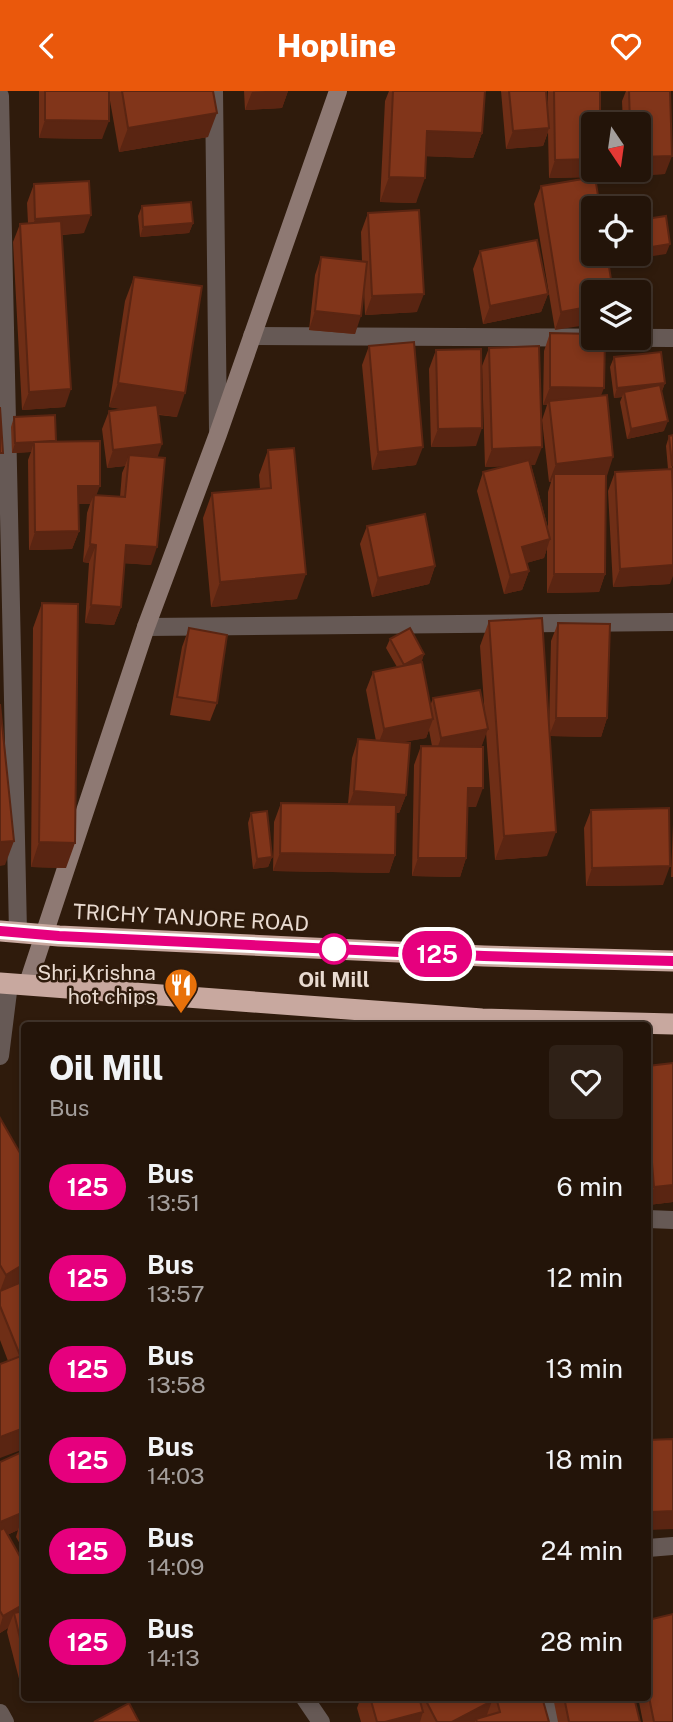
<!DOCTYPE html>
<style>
:root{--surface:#231409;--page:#2f2117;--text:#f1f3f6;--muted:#a39e9c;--line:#40332a;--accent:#ea580c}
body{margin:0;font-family:"Public Sans",sans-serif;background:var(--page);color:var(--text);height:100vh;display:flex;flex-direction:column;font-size:26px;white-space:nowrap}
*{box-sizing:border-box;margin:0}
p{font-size:23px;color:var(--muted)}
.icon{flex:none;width:38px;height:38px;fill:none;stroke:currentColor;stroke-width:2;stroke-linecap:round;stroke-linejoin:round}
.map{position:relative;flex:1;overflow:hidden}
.sheet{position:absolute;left:21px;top:931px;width:630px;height:679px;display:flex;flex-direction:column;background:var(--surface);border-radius:7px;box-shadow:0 4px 10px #0003,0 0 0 2px var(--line)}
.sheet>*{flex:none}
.badge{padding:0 14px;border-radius:23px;font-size:24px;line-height:46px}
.needle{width:46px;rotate:167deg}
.fabs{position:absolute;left:581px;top:21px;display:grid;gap:14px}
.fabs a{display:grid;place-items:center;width:70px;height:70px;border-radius:7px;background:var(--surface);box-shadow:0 4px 10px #0003,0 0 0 2px var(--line);font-size:35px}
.map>.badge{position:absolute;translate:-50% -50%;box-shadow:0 0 0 4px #fff}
.round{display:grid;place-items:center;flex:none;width:74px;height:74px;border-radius:7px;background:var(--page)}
.headline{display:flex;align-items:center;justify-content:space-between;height:119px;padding:0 28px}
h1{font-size:33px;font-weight:800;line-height:52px}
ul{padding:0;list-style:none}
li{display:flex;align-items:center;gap:21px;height:91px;padding:0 28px}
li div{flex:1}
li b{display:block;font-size:26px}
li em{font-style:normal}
li .badge{min-width:77px;font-weight:700;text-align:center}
header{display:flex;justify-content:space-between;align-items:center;height:91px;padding:0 28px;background:var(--accent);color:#fff;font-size:32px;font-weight:800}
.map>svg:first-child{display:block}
</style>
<header><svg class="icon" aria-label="back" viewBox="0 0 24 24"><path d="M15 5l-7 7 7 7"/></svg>Hopline<svg class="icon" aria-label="heart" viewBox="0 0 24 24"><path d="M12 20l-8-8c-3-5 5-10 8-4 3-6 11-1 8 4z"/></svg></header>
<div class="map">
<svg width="673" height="1631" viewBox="0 0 673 1631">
<rect width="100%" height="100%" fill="#2f1b0c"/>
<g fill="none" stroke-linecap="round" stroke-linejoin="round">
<path stroke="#665955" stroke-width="18" d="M214 0 218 339
M0 5 18 841
M252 245 673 247
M146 536 673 531
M0 965 9 893
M648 1128 673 1129
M648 1457 673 1455
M304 1606 321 1631
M546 1606 551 1631
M0 1622 5 1631"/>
<path stroke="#8e7973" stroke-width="18" d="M27 895 146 536 218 343 338 0"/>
<path stroke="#c8a89f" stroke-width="21" d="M0 840 59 845 484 865 673 870
M0 892 482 928 673 933"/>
</g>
<path fill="#6f2e16" d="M39 0H213L208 46 119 61 109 4 102 48 39 47Z
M244 0H288L282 17 245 19Z
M389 0H485L482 42 473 67 426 65 416 112 380 111 385 10Z
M501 0H546L548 17V0H600L593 79H596L594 86 593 163 555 239 534 113 541 95 591 86 549 87 548 41 543 55 506 58Z
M626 0H670L665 83 624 85V79H639V33H623L622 10Z
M34 93 84 142 62 144 65 316 22 319 13 151 20 133 28 132 27 112Z
M142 115 193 132 189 142 140 146 138 125Z
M368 122 417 221 365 224 364 200 355 243 309 239 315 184 321 166 362 170 361 141Z
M480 160 548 203 541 221 483 233 473 178Z
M134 186 177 326 159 324 157 366 151 474 124 472 121 516 114 534 85 532 89 472 83 471 87 422 90 413H78L79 440 72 458 29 459 28 369 31 361 12 362 11 336 14 326 56 350 96 404 120 406 122 382 125 375 107 377 102 338 109 320 121 318 109 316 125 210Z
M550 242 601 304 606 385 605 483 599 501 547 502V457L544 467 526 472 529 480 522 499 504 503 477 400 483 381 506 375 485 376 482 275 489 257 535 374H531L548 437V401L551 391H549L542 329 547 314H543L544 260Z
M369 255 416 374 372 379 362 274Z
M436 259 476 355 431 356 429 278Z
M614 266 665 292 662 300 664 340 627 348 620 311 622 306 614 307 610 276Z
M673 344 670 493 613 496 608 400 615 381 668 378 666 355 669 345Z
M268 359 297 508 211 516 203 427 212 402 260 398 259 384Z
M367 435 435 475 429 493 372 506 360 453Z
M42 512 66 777 31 776 33 537Z
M489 530 549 636 551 550 558 532 607 627 601 646 550 645 547 765 495 769 486 641 481 656 476 716H467L466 767 460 786 412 785 414 674 421 655H432L429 639 426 647 401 651 406 704 399 722H396L395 764 389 782 273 780 274 731 281 712 348 713 352 667 358 648 376 650 366 599 373 581 397 576 386 557 390 548 424 563 421 571 430 615 433 607 485 627 480 555Z
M189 537 217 612 210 630 170 624 182 556Z
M591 719 663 794 586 795 584 737Z
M251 722 272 766 268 776 253 778 248 732Z
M673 733V786H671Z
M673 972V1111L648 1114V975Z
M0 1027 24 1069V1358L8 1270 0 1249Z
M673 1348 648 1439V1349Z
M24 1360V1460L16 1446 18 1439 7 1444 22 1469 24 1467V1606H42L25 1611 7 1541 8 1537 0 1542V1371Z
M648 1529 673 1631H643L638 1606H648Z
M361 1606H419L420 1610 422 1606H542L549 1631H361L357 1617Z
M553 1606H634L640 1631H558Z"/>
<path fill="#5a2512" d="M267 0H288L282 17 245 19 252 1Z
M217 22 208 46 119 61 128 37Z
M45 29 109 30 102 48 39 47Z
M549 37 543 55 506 58 513 40Z
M427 40 482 42 473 67 418 65Z
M672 65 665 83 624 85 627 79H639V66Z
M593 68V79H596L593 86 549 87 555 69Z
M389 86 425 87 416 112 380 111Z
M91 124 84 142 29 146 35 128Z
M193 132 189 142 140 146 143 136Z
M670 153 666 163 621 170 624 163H639V158Z
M424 203 417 221 365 224 372 205Z
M548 203 541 221 483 233 490 215Z
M593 215V233L555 239 561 221Z
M315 220 361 225 355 243 309 239Z
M118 292 185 302 177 326 109 316Z
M665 292 661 302 624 301 622 306 614 307 617 297Z
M550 296 604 297 597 315 549 310 547 314H543Z
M71 298 65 316 22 319 29 301Z
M668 330 664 340 627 348 631 338Z
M482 337 476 355 431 356 438 338Z
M34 351 31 361 12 362 15 352Z
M162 353 156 371 129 364 125 375 107 377 113 359Z
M423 356 416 374 372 379 378 361Z
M542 356 535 374 485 376 492 358Z
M613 366 607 385 554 383 551 391H549L556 373Z
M78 395H100L93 413 94 404 90 413H71Z
M79 440 72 458 29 459 35 441Z
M550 448 544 467 516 475 522 456Z
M90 453 96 454 89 472 83 471Z
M126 454 157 456 151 474 119 472Z
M673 474V485L670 493 613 496 620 478Z
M435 475 429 493 372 506 378 487Z
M529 480 522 499 504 503 510 484Z
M306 483 297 508 211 516 220 491Z
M554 483H605L599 501 547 502Z
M91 514 121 516 114 534 85 532Z
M424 563 421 573 401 584 404 574Z
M556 627H607L601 646 549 645Z
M433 628 426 647 377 656 384 638Z
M488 638 481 657 434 666 441 647Z
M468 697H483L476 716H461Z
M354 700 406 704 399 722 347 719Z
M556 741 547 765 495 769 504 745Z
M14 750 5 774 0 775V751Z
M39 751 75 752 66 777 31 776Z
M280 762 395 764 389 782 273 780Z
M272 766 268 776 253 778 257 768Z
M418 767H466L460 786 412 785Z
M670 775 663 794 586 795 592 777Z
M673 1094V1111L648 1114 654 1096Z
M24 1173V1193L0 1200 6 1184Z
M24 1337V1358L0 1367V1346Z
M673 1420V1438L648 1439V1432L651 1421Z
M24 1421V1431L22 1427 18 1439 0 1447V1431Z
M24 1513V1527L14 1522 8 1537 0 1542V1535L3 1525Z
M27 1606H42L25 1611Z
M492 1610 485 1629 476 1628 475 1631H452Z
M423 1621 420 1631H385Z"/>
<path fill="#81351a" stroke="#5a2512" stroke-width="2" d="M45 0H109V30L45 29Z
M122 0H213L217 22 128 37Z
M393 0H485L482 42 427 40 425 87 389 86Z
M509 0H546L549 37 513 40Z
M554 0H600V33H593V68L555 69Z
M629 0H670L672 65 639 66V33H630Z
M595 86 600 117H593V163H607L613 201H593V215L561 221 541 95Z
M89 90 91 124 35 128 34 93Z
M191 111 193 132 143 136 142 115Z
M419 119 424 203 372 205 368 122Z
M666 125 670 153 639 158V129Z
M61 130 71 298 29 301 20 133Z
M537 149 548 203 490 215 480 160Z
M321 166 367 171 361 225 315 220Z
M134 186 202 195 185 302 118 292Z
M550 242 593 243V247H605L604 297 550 296Z
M414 251 423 356 378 361 369 255Z
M539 255 542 356 492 358 489 257Z
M481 258 482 337 438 338 436 259Z
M661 261 665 292 617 297 614 266Z
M660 294 668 330 631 338 624 301Z
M607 304 613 366 556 373 549 310Z
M157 314 162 353 113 359 109 320Z
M0 316 3 362H0Z
M55 324 56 350 15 352 14 326Z
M673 344V374H672L669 345Z
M100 350V395H78L79 440 35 441 34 351Z
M294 357 306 483 220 491 212 402 271 397 268 359Z
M129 364 165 367 157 456 126 454 121 516 91 514 96 454 90 453 94 404 125 406Z
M529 369 550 448 522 456 529 480 510 484 483 381Z
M672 378 673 402V474L620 478 615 381Z
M554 383H606L605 483H554Z
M425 423 435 475 378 487 367 435Z
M42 512 78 513 75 752 39 751Z
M542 527 556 741 504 745 489 530Z
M558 532 610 533 607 627H556Z
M189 537 227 544 217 612 177 606Z
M410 537 424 563 404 574 390 548Z
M422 571 433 628 384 638 373 581Z
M480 599 488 638 441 647 433 607Z
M0 613 14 750 0 751Z
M358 648 410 652 406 704 354 700Z
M421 655 483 656V697H468L466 767H418Z
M281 712 396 714 395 764 280 762Z
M669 717 670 775 592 777 591 719Z
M267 720 272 766 257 768 251 722Z
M673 972V1094L654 1096 648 1023V975Z
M0 1027 24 1069V1173L6 1184 0 1174Z
M24 1190V1274L0 1215V1200Z
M21 1265 24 1274V1337L0 1346V1273Z
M673 1348V1420L651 1421 648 1349Z
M24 1360V1421L0 1431V1371Z
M4 1437 22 1469 24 1467V1513L3 1525 0 1520V1439Z
M24 1520V1564L14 1522Z
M673 1523V1631H654L648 1601V1529Z
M370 1606H419L423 1621 385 1631H377Z
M424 1606H490L492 1610 452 1631H437Z
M496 1606H542L549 1631H477L476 1628 500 1621Z
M564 1606H634L640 1631H569Z
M129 1612 139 1631H94Z"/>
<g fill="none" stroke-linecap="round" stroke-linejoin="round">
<g stroke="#fff" stroke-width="16">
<path id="line" d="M0 840 59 845 484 865 673 870"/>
</g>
<use href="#line" stroke="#e6007e" stroke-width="10"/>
</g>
<defs>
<g id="restaurant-pin" transform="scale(1.75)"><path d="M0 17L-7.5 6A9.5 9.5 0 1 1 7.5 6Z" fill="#e8710a" stroke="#2f1b0c"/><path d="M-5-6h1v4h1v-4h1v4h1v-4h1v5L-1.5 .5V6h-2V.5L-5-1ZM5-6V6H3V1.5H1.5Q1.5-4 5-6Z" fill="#fff"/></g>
</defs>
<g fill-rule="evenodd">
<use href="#restaurant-pin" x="181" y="894"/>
</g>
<circle fill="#fff" stroke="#e6007e" stroke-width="3.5" cx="334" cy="858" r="14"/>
<g text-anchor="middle" stroke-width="5" stroke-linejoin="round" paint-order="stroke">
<g font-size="21" fill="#e9dbd1" stroke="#2f1b0c">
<text transform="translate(191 827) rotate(3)" y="7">TRICHY TANJORE ROAD</text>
</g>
<g font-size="21" fill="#e9dbd1" stroke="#2f1b0c" text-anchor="end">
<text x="156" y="889">Shri Krishna<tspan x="156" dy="24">hot chips</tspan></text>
</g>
<g font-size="21" font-weight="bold" fill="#e9dbd1" stroke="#2f1b0c">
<text x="334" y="896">Oil Mill</text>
</g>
</g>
</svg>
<div class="fabs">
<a><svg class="needle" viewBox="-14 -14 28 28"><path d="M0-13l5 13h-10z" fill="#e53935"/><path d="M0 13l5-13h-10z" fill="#a39e9c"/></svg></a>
<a><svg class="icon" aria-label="locate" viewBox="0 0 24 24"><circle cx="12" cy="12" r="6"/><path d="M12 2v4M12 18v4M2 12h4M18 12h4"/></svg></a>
<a><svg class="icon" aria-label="layers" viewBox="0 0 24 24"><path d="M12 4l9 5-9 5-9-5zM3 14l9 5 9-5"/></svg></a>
</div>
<b class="badge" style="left:437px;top:863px;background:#e6007e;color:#fff">125</b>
<section class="sheet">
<div class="headline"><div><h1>Oil Mill</h1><p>Bus</p></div><a class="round"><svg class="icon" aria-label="heart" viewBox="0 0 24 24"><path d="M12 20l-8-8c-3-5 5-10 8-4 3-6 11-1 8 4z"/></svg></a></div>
<ul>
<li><span class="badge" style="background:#e6007e;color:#fff">125</span><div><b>Bus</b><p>13:51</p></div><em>6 min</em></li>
<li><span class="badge" style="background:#e6007e;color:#fff">125</span><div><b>Bus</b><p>13:57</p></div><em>12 min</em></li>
<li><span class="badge" style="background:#e6007e;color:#fff">125</span><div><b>Bus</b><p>13:58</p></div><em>13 min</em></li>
<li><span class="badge" style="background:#e6007e;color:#fff">125</span><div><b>Bus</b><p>14:03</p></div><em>18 min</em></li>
<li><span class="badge" style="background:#e6007e;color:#fff">125</span><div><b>Bus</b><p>14:09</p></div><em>24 min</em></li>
<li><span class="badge" style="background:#e6007e;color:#fff">125</span><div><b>Bus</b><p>14:13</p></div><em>28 min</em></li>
</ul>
</section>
</div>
